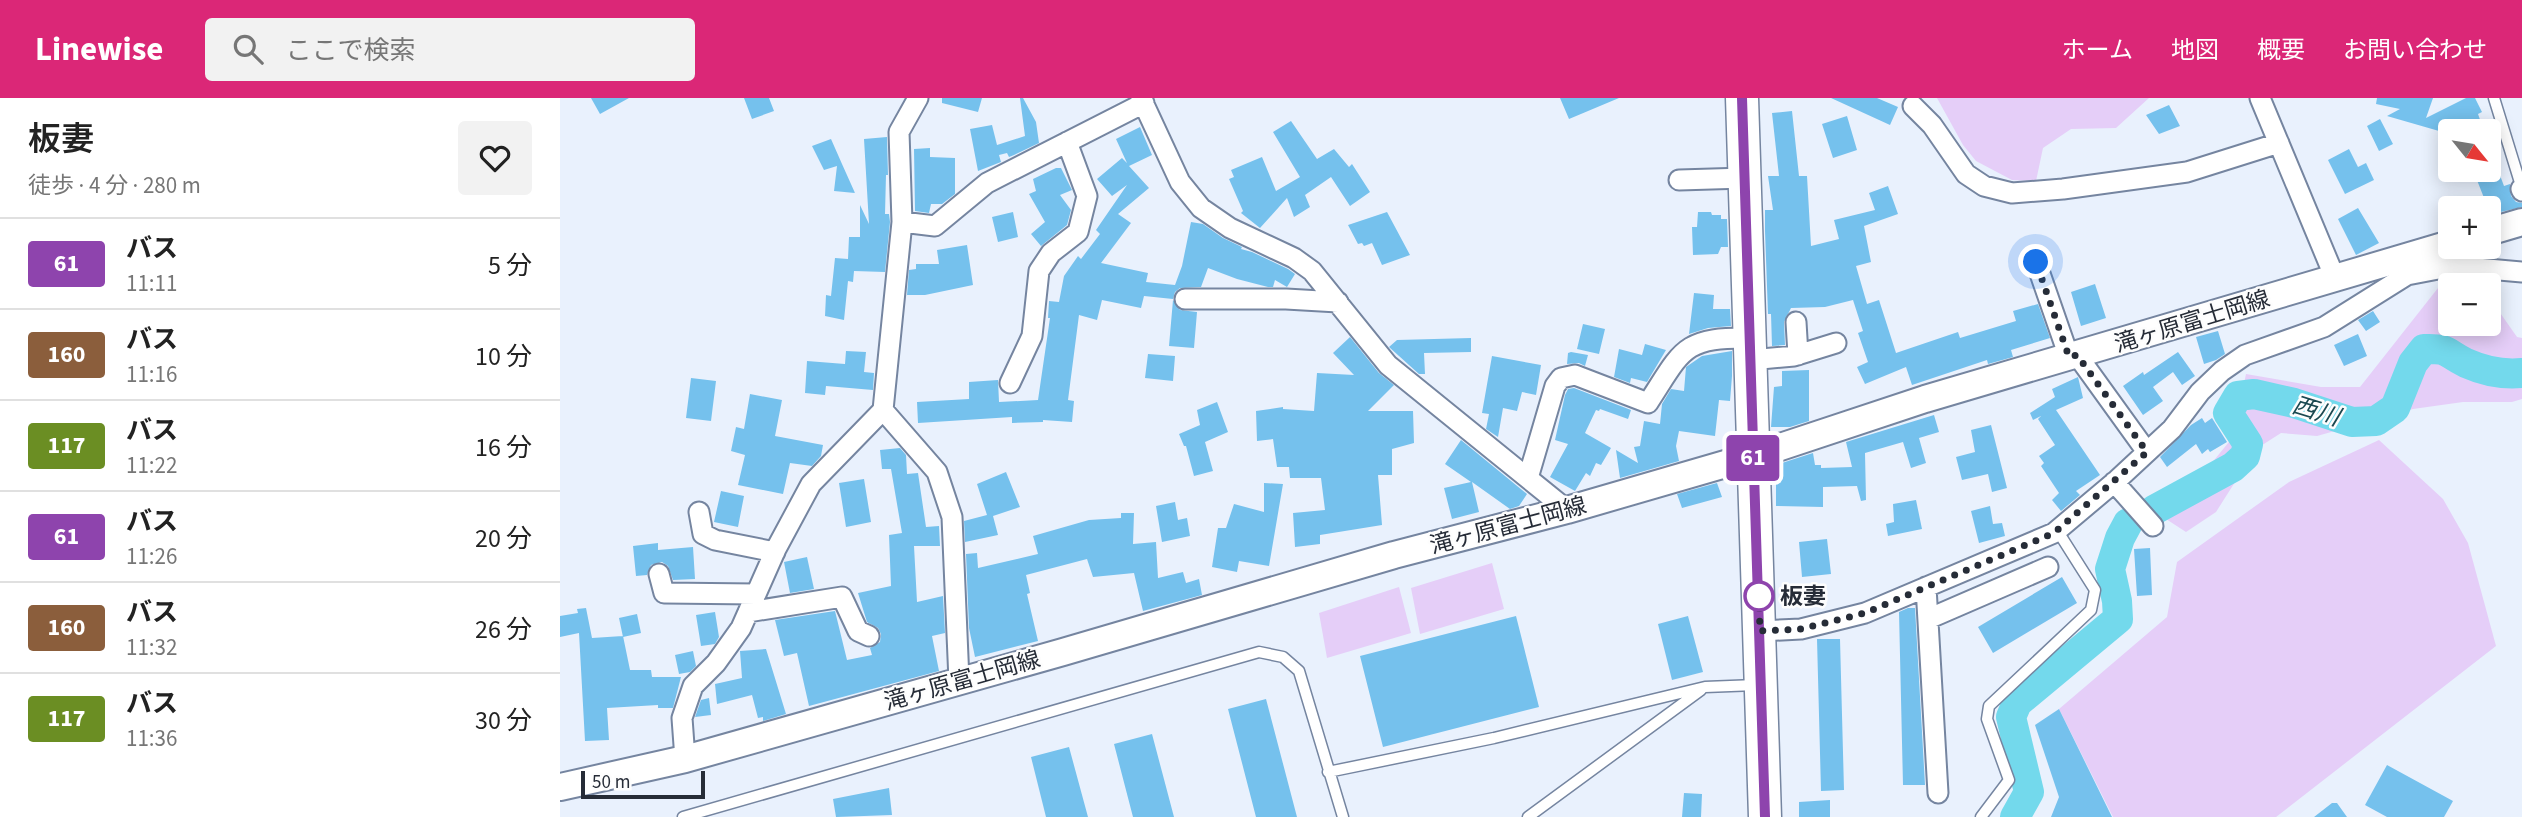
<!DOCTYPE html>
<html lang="ja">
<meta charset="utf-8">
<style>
:root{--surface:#fff;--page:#f2f2f2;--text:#222;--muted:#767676;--line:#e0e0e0;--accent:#db2777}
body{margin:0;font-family:"Source Sans 3","Noto Sans JP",sans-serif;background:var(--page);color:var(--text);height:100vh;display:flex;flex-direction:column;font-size:26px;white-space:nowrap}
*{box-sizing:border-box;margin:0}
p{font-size:23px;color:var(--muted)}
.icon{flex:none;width:38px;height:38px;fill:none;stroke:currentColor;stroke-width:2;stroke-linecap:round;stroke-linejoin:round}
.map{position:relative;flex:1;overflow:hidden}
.side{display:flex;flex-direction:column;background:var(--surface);width:560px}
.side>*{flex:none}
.badge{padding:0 14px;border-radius:5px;font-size:24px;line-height:46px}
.needle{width:46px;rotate:120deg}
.fabs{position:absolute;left:1878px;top:21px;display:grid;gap:14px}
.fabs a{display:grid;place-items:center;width:63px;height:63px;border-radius:7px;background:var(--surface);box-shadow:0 4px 18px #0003;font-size:35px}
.scale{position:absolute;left:21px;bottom:18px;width:124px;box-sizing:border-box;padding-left:7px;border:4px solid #262c37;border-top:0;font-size:19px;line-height:24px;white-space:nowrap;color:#262c37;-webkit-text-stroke:5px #fdfdfd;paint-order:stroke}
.you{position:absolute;width:35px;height:35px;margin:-18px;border:5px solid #fff;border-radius:50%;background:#1a73e8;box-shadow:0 0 0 10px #1a73e833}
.map>.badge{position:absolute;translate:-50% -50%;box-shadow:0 0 0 4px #fff}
.round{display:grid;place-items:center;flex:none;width:74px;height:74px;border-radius:7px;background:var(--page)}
.headline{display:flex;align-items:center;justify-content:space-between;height:119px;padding:0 28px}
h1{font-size:33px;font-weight:600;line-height:52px}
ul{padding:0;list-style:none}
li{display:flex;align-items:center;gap:21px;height:91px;padding:0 28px;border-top:2px solid var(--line)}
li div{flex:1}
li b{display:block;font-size:26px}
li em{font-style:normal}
li .badge{min-width:77px;font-weight:700;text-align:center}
header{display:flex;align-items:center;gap:42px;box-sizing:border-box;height:98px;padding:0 35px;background:var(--accent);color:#fff}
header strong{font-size:33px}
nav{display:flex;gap:38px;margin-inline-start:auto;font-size:24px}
.search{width:490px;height:63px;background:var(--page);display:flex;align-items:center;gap:18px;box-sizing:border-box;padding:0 24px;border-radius:7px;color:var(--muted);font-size:26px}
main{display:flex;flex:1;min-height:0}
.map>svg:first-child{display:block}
</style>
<header>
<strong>Linewise</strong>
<div class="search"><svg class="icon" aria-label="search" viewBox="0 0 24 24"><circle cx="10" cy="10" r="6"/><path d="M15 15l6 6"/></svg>ここで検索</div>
<nav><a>ホーム</a><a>地図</a><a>概要</a><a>お問い合わせ</a></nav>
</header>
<main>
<section class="side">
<div class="headline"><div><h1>板妻</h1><p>徒歩 · 4 分 · 280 m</p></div><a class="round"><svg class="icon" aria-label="heart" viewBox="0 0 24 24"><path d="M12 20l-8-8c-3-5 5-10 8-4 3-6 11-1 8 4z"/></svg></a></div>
<ul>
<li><span class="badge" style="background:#8e44ad;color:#fff">61</span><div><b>バス</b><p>11:11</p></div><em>5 分</em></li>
<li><span class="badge" style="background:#8b5e3c;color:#fff">160</span><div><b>バス</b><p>11:16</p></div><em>10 分</em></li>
<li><span class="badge" style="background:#6b8e23;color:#fff">117</span><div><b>バス</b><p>11:22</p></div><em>16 分</em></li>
<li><span class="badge" style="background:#8e44ad;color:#fff">61</span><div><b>バス</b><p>11:26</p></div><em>20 分</em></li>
<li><span class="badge" style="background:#8b5e3c;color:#fff">160</span><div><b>バス</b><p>11:32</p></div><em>26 分</em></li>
<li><span class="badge" style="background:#6b8e23;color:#fff">117</span><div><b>バス</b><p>11:36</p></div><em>30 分</em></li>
</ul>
</section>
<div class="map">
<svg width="1962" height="719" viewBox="0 0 1962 719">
<rect width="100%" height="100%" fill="#e9f1fd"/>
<path fill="#e5cef8" d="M1377 0H1589L1556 30 1511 31 1483 50 1476 83 1452 82 1416 63 1403 47Z
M1878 190 1890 192V226H1928L1929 199 1957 239 1962 240V301L1952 304H1903L1853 311 1757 338 1721 335 1696 351 1656 414 1626 434 1606 421 1673 339 1686 276 1761 289H1800Z
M1819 342 1883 401 1908 445 1936 548 1716 719H1553L1499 611 1607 519 1617 464 1729 384Z
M932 465 944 511 860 536 851 490Z
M839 489 851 535 767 560 759 515Z"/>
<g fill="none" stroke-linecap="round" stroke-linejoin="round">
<path stroke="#73d9ec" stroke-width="30" d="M1594 412 1673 369 1685 358 1688 346 1668 315 1678 298 1694 296 1734 305 1792 324 1816 323 1835 310 1853 265 1864 251C1890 250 1885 255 1906 265 1924 273 1942 277 1962 275
M1455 719 1469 694 1451 619 1457 605 1558 521 1557 503 1550 471 1560 440 1568 425"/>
</g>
<path fill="#75c1ed" d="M31 0H69L40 16Z
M184 0H209L214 13 192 21Z
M382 0H422L418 14 382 5Z
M460 0H463L476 24 479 45 454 57 449 59 447 55 439 57 441 64 418 73 410 31 432 27 437 47 465 38Z
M1000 0H1059L1009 21Z
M1271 0H1317L1338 9 1330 27Z
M1817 0H1873L1866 20 1906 0H1915L1922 14 1918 16 1924 33H1879L1827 18 1840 11 1816 6Z
M1609 7 1620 28 1599 36 1586 17Z
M1232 13 1239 78H1247L1251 148 1279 141 1274 122 1315 112 1309 95 1328 88 1338 116 1304 128 1311 164 1296 168 1307 206 1319 202 1336 255 1398 234 1400 240 1456 223 1453 213 1478 206 1490 240 1451 252 1453 259 1428 266 1427 262 1352 287 1346 269 1305 286 1297 269 1308 264 1298 235 1303 233 1293 202 1265 209 1231 210 1224 224 1225 247 1212 248 1211 216H1208L1205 133V112H1213L1208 78H1219L1212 15Z
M1287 18 1297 52 1273 60 1262 26Z
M1820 21 1833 46 1819 53 1807 28Z
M731 23 757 61 774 51 789 69 792 66 810 94 790 108 771 79 745 97 750 109 734 119 727 100 700 130 681 115 683 113 669 81 674 79 671 72 702 59 716 93 740 79 713 34Z
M580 29 592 57 569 68 589 90 558 116 571 125 541 165 588 175 586 184 615 187 622 168 631 124 643 126 663 140 682 149 681 151 692 154 728 171 735 176 727 189 715 182 713 189H708L677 181 648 170 641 189 620 190 615 194 613 201 584 198 581 210 542 202 537 222 519 217 508 302 514 303 512 324 483 322V324L452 325V319L358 325 357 304 409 301V284L438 282 439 304 478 302 490 220H488L489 203 499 204 504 178 518 158 521 161 540 136 536 132 567 87 552 98 537 81 562 60 567 65 556 41Z
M327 39 328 77H326L325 116H329L330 124 325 174 294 173 293 184 288 183 284 222 265 218 266 197 271 198 275 160 288 161 289 139H300V107L309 126 304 41Z
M271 41 282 66 295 95 274 93 277 68 264 72 252 48Z
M370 50V59L395 60V96L382 106H371L369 115 355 113 354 51Z
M1789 51 1798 69 1806 65 1814 82 1785 96 1768 62Z
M496 70H501L512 92 500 97 511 112 507 127 481 148 471 136 485 124 469 96 476 93 473 81Z
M1913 72H1938L1944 88 1950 86 1951 98 1956 104 1962 105V109L1928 117V110Z
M1798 110 1819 145 1796 157 1778 121Z
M453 114 458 139 438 144 432 119Z
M827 114 850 157 822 167 812 145 804 148 802 145 798 146 788 127Z
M1138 114H1151L1152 117H1161V121H1167L1168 149H1161L1158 156 1133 157 1132 129H1137Z
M407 147 413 187 365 197H347L349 172 356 171V166H379L377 152Z
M1535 186 1546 220 1521 228 1511 194Z
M1134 195 1154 197 1153 211H1170L1171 228 1148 230 1129 236Z
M613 202 620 212 637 214 634 250 609 248Z
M1813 213 1820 224 1806 233 1798 222Z
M1023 226 1045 231 1039 256 1017 251Z
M1658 233 1665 256 1656 262 1644 266 1636 239Z
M1798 236 1807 258 1784 268 1774 247Z
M790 239 819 275 834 287 808 313H853L854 345 832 351V377H818L822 427 760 437V446L735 449 733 415 765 412 761 380H730L729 369H717L713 341 697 343 696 313 723 309V311L754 313 757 275 794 277 773 255Z
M911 240V254L864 255 865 276H859L829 249 837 242Z
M1085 246 1106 252 1087 284 1071 280 1070 285 1054 279 1059 251 1082 257Z
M286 253 306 254 304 274 314 275 313 292 266 288 265 297 245 295 247 263 285 266Z
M1172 253V278L1170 303 1159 302 1155 338 1119 333 1116 348 1119 363 1060 380 1056 352 1078 365 1074 349 1080 348 1084 323 1100 326 1102 306 1111 291 1124 293 1126 269 1142 258Z
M1011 254 1028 257 1025 268 1019 265 1007 266 1008 255Z
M1618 254 1635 278 1622 287 1613 274 1593 289 1603 303 1583 317 1563 288 1583 274 1584 277Z
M588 256 615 258 613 283 585 280Z
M932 258 981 267 976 297 962 294 957 313 943 310 938 339 926 331 929 316 922 315Z
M1249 272V323L1230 329H1211L1214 289 1222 288V273Z
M1518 279 1523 300 1496 312 1540 377 1516 393 1520 397 1501 413 1492 402 1499 395 1481 368 1484 365 1479 358 1495 347 1478 321 1481 318 1473 322 1470 315 1495 299 1492 291Z
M131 280 156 283 151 323 126 320Z
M1014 290 1071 312 1068 321 1040 311 1039 313 1036 312 1025 335 1051 350 1041 367 1036 365 1030 378 1026 375 1015 393 990 379 1008 346 995 342 1005 297 1008 291Z
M190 296 222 302 215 338 263 347 261 358 252 368 230 365 223 396 178 387 185 357 171 353 176 329 184 331Z
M657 304 668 334 645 344 653 373 634 378 626 348H624L619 336 640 327 637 312Z
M1374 317 1379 334 1359 340 1366 365 1351 370 1343 344 1305 355 1306 402 1301 403 1297 388 1263 389V409L1216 408V367L1253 355 1255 367H1261V370L1292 369 1286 344Z
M1642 320 1645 325 1652 320 1667 344 1650 354 1648 351 1642 356 1636 346 1607 369 1600 359 1631 327Z
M1431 327 1447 390 1432 394 1428 376 1402 382 1396 359 1415 354 1411 332Z
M901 342 967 396 959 408 950 411 912 384 919 414 892 421 884 390 911 384 885 366Z
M340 350 346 357 347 376 358 375 366 429 379 428 380 448H354L357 504 383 498 385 535 372 538 379 573 249 608 237 555 224 558 215 522 275 513 287 562 312 557 310 550 320 544 321 536 318 530 307 524 298 495 331 488 329 437 342 435 331 371H322L320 352Z
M446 374 460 409 433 418 438 437 405 444 404 423 427 417 417 386Z
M304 381 311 424 286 429 279 385Z
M704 385 723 386 709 468 679 463 677 474 652 469 658 430H666L674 406 704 414Z
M1157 385 1162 399 1122 410 1117 396Z
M161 393 184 398 178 429 154 424Z
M1356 402 1362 431 1328 438 1326 426 1334 424 1333 406Z
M615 404 618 422 627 420 630 438 602 444 596 408Z
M1430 408 1433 426 1442 425 1445 438 1419 445 1411 413Z
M561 415H574L573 446 596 444 598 480 623 474 626 485 639 481 642 497 583 513 574 475 533 479 527 461 466 477 470 495 467 496 478 543 415 559 409 530 406 456 417 455 418 470 478 456 473 438 529 422 561 420Z
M1267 441 1271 476 1242 479 1239 444Z
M98 445V452L133 449 135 481 113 482 108 468 102 464 91 467 87 477 76 478 73 448Z
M1590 450 1592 497 1577 498 1574 451Z
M247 459 254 491 230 495 224 464Z
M1502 479 1517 505 1433 555 1418 529Z
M26 510 32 540 63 538 70 572H91L92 579H121L113 610H98V607L47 610 49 642 25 643 19 535 0 539V518L18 515 17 511Z
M1348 510H1355L1365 687H1343L1339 514Z
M155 514 159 539 155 546 141 548 136 517Z
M77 516 81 535 63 539 59 520Z
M956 518 979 609 823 649 800 558Z
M1128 518 1143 574 1112 582 1098 526Z
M1257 541H1280L1284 692 1261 693Z
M206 551 226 616 203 623V619L198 620 192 597 157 606 155 586 182 580 180 553Z
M133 553 136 568 130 574 119 576 115 557Z
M149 600 151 617 135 619 141 602Z
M706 601 737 719H696L668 611Z
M1499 611 1552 719H1491L1499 699 1475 627Z
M592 636 614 719H573L554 646Z
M509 649 528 719H486L471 659Z
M1827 667 1893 703 1884 719H1827L1805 707Z
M329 690 332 717 276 719 273 701Z
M1124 695 1142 696 1141 719H1122Z
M1270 702V719H1239V704Z
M1772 705H1777L1787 719H1754Z"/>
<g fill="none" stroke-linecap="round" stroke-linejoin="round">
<g stroke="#7585a0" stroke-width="13">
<path id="service" d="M1934 0 1962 91
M768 674 934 640 1145 589 1196 587
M123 719 699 554 723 559 739 573 783 719
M968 719 1141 592
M1421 719 1449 682 1427 621 1429 608 1531 512 1535 492 1497 432"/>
</g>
<g stroke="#7585a0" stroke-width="23">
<path id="minor" d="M581 0 620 84 641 110 670 130 734 160 752 173 828 267 1007 412
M1700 0 1775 180
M1353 8 1372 27 1406 76 1424 88 1452 95 1503 91 1627 74 1719 45
M1119 82 1185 80
M1961 91 1962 93
M342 124 375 128 427 85 584 5
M1476 164 1509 259
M1847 177 1894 168 1962 174
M625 201H726L778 204
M1236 224 1238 257
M1517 257 1587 354
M1190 262 1234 258 1276 245
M450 285 472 238 479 173 491 155 518 134 527 98 507 44
M323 312 377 374 392 419 399 583
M968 380 995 288 1001 280 1015 277 1088 305C1122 253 1122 239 1189 240
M1554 384 1593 428
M139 414 143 436 155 442 215 454
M99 476 104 495 196 496
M1366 489 1378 695
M188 514 282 499 298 533 309 538
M1368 521 1488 469
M1200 533 1241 531 1305 515 1494 435 1557 382 1612 331 1640 294 1662 273 1685 257 1764 229 1847 177 1842 161
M125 661 122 620 133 588 156 565 181 530 216 451 251 386 323 312 342 124 339 34 358 0"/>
</g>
<g stroke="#7585a0" stroke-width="30">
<path id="secondary" d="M1928 134 1962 124
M0 689 125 661 503 554 834 457 1007 412 1193 358 1365 301 1890 146"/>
</g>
<g stroke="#7585a0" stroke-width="35">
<path id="trunk" d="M1182 0 1205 719"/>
</g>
<use href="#service" stroke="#fff" stroke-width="10"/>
<use href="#minor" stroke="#fff" stroke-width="19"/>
<use href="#secondary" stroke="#fff" stroke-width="26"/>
<use href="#trunk" stroke="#fff" stroke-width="32"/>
</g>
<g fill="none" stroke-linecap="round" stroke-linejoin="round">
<g stroke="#fff" stroke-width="16">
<path id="line" d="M1182 0 1205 719"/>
</g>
<use href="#line" stroke="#8e44ad" stroke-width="10"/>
<path stroke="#262c37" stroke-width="7" stroke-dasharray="0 12.6" d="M1199 498 1200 533 1241 531 1305 515 1494 435 1587 354 1517 257 1509 259 1476 164"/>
</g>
<circle fill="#fff" stroke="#8e44ad" stroke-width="3.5" cx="1199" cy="498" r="14"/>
<g text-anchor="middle" stroke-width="5" stroke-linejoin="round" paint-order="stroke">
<g font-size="23" fill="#262c37" stroke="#fdfdfd">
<text transform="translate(1632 223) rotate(-17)" y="8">滝ヶ原富士岡線</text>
<text transform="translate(948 427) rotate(-15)" y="8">滝ヶ原富士岡線</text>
<text transform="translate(402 582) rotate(-16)" y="8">滝ヶ原富士岡線</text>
</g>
<g font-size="23" font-weight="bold" fill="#262c37" stroke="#fdfdfd" text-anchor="start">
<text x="1220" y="506">板妻</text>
</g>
<g font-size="24" font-style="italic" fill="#1b4951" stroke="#fdfdfd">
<text transform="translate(1756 313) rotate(17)" y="8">西川</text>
</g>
</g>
</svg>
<div class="fabs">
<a><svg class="needle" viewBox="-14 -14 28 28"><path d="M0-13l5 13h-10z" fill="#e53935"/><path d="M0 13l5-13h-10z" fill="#767676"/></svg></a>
<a>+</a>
<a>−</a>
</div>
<div class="scale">50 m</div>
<div class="you" style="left:1476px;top:164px"></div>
<b class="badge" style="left:1193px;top:360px;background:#8e44ad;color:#fff">61</b>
</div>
</main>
